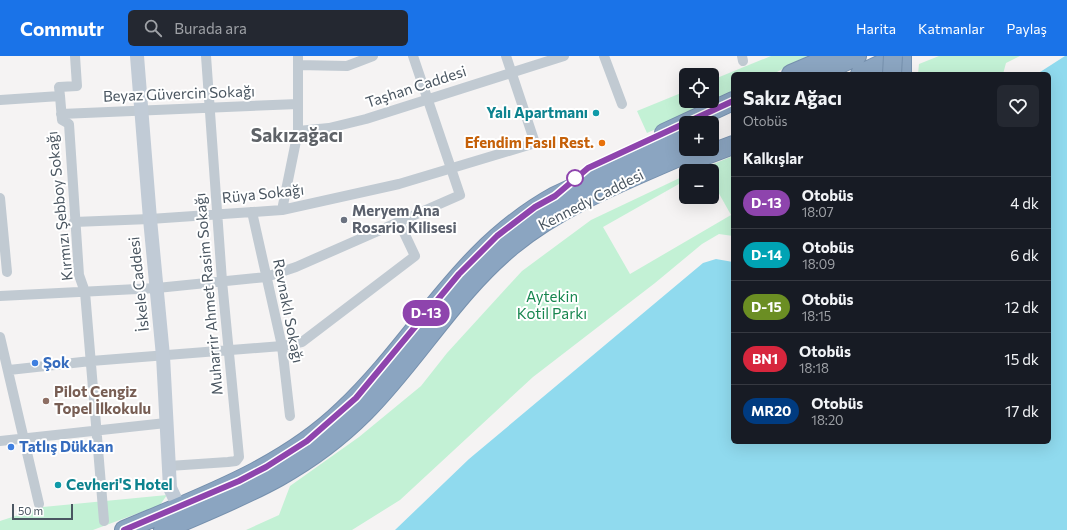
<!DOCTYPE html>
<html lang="tr">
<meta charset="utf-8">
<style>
:root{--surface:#171b24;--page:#242831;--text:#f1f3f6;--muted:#9ea1a6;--line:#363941;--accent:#1a73e8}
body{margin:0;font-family:Commissioner,sans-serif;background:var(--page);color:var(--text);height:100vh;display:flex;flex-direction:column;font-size:15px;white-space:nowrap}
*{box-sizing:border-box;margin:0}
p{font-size:13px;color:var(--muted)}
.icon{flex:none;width:22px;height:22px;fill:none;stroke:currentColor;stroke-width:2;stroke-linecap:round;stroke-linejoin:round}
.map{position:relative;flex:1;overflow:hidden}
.sheet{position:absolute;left:731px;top:16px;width:320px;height:372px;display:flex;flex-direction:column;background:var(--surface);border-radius:6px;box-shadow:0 4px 16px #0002}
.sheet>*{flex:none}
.badge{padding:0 8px;border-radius:13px;font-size:14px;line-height:26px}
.controls{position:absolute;left:679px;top:12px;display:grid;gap:8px}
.controls a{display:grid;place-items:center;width:40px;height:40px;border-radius:6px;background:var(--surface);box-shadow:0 4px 16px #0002;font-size:20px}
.scale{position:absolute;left:12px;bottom:10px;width:61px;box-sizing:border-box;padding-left:4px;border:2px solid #4a5661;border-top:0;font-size:11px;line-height:14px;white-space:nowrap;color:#4a5661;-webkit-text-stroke:3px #fff;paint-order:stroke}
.map>.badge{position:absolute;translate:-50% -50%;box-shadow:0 0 0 2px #fff}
h2{padding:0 12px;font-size:15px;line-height:36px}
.round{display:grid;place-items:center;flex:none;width:42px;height:42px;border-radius:6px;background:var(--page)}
.summary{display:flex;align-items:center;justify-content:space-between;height:68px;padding:0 12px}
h1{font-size:19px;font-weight:700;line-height:30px}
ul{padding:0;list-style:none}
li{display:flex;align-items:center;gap:12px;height:52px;padding:0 12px;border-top:1px solid var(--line)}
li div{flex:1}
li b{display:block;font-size:15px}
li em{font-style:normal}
li .badge{min-width:44px;font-weight:700;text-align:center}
header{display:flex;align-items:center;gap:24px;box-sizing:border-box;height:56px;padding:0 20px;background:var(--accent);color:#fff}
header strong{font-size:19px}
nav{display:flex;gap:22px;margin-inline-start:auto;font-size:14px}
.search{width:280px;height:36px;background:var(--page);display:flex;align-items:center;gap:10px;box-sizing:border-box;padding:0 14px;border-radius:6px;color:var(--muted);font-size:15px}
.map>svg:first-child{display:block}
</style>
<header>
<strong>Commutr</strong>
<div class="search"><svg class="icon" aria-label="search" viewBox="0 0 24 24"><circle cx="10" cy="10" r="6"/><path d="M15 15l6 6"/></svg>Burada ara</div>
<nav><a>Harita</a><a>Katmanlar</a><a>Paylaş</a></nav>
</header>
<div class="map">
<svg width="1067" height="474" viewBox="0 0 1067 474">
<rect width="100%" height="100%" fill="#f5f3f3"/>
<path fill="#c3f1d5" d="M771 0H808L773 18H733V38L647 77 637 55 686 35V45H712V24Z
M939 0H1020L1006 7 1003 18H918L919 8Z
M733 100V180L719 178 702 188 655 227 533 321 400 444 352 474H246L279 459 290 430 359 381 421 330 447 297 522 215 591 164 686 119V124L603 171 630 218 731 159 712 125V115H706L704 112Z
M167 439 160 449 93 474H0V465L43 451Z"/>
<path fill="#90daee" d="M1065 0H1067V474H395L469 403 703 207 716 203 733 206V386H1049V18H1037Z"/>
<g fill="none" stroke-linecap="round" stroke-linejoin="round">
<g stroke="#7690ad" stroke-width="20">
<path id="highway" d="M823 16 857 0
M791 18 833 0
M860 18 898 0
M902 18V0
M664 77 733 45
M688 106 733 89
M124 474C201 441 282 413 343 354 419 282 459 193 555 140L686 79
M163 474C240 441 303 418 364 357 417 304 455 236 513 189 567 145 635 121 697 93"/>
</g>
<path stroke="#c1cad2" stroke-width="10" d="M604 0 622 48
M742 0 743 5
M298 9 347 10 373 0
M60 40 62 64 69 68 79 219 85 236 104 465
M0 44 60 40 59 31 77 30 75 0
M61 58 298 48
M298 75 329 72 366 63 564 0
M0 142 7 216
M282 154 298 75V0
M252 156 282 290 290 360
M74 166 150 163 282 154 399 128 532 88 534 84 506 0
M0 240 157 232 266 221 296 211 460 139 413 0
M0 281 39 448
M9 314 91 305 282 290 302 286 415 200 399 166
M0 385 166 367
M169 410 228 406 236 405 239 401 222 225 206 0"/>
<path stroke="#c1cbd6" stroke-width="14" d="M137 0 150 163 163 300 170 432 179 451"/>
<use href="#highway" stroke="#8ba5c1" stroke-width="18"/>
<g stroke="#7690ad" stroke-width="20" stroke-linecap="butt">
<path id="highway-bridge" d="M892 18 893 0"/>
</g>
<use href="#highway-bridge" stroke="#8ba5c1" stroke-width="18"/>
</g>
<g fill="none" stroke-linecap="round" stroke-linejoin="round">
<g stroke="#fff" stroke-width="9">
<path id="line" d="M124 474 239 425 266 411 307 385 356 342 459 218 497 180 535 151 555 140 588 112 733 45"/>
</g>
<use href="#line" stroke="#8e44ad" stroke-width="6"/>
</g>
<g fill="#0f9aa8" stroke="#fff" stroke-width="1.5">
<circle cx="596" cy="57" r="4"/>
<circle cx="58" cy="429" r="4"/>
</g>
<circle fill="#e8710a" stroke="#fff" stroke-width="1.5" cx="602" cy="87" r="4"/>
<circle fill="#fff" stroke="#8e44ad" stroke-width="2" cx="575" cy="122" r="8"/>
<circle fill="#6b7280" stroke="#fff" stroke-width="1.5" cx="344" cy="164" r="4"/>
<g fill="#3f7fe0" stroke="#fff" stroke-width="1.5">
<circle cx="35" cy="307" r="4"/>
<circle cx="11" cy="391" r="4"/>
</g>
<circle fill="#8d6e63" stroke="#fff" stroke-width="1.5" cx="46" cy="345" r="4"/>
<g text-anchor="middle" stroke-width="4" stroke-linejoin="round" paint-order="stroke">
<g font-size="15" fill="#4a5661" stroke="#fff">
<text transform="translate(416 31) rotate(-18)" y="5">Taşhan Caddesi</text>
<text transform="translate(179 38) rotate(-2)" y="5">Beyaz Güvercin Sokağı</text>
<text transform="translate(263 138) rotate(-6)" y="5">Rüya Sokağı</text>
<text transform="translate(591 144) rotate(-27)" y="5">Kennedy Caddesi</text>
<text transform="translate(60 150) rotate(-96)" y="5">Kırmızı Şebboy Sokağı</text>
<text transform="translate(139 228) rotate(-96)" y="5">İskele Caddesi</text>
<text transform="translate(209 238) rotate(-95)" y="5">Muharrir Ahmet Rasim Sokağı</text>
<text transform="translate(288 255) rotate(79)" y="5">Revnaklı Sokağı</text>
</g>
<g font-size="15" font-weight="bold" fill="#0d838f" stroke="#fff" text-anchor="end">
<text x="588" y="62">Yalı Apartmanı</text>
<text x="66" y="434" text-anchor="start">Cevheri'S Hotel</text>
</g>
<g font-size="15" font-weight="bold" fill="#c56008" stroke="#fff" text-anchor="end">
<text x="594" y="92">Efendim Fasıl Rest.</text>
</g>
<g font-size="15" font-weight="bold" fill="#5b616d" stroke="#fff" text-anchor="start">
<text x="352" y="160">Meryem Ana<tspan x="352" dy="17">Rosario Kilisesi</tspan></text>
</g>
<g font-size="15" fill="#17864f" stroke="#fff">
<text x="552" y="246">Aytekin<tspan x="552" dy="17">Kotil Parkı</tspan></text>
</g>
<g font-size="15" font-weight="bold" fill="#366cbe" stroke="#fff" text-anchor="start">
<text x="43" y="312">Şok</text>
<text x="19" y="396">Tatlış Dükkan</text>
</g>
<g font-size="15" font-weight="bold" fill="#785e54" stroke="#fff" text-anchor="start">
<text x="54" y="341">Pilot Cengiz<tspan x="54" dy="17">Topel İlkokulu</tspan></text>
</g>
<g font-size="19" font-weight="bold" fill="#5f6368" stroke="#fff">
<text x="297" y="86">Sakızağacı</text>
</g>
</g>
</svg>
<div class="controls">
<a><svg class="icon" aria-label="locate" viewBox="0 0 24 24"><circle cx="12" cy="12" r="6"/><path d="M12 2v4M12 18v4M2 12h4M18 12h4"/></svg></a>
<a>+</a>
<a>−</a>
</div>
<div class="scale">50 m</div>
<b class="badge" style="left:426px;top:257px;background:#8e44ad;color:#fff">D-13</b>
<section class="sheet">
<div class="summary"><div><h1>Sakız Ağacı</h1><p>Otobüs</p></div><a class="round"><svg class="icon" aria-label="heart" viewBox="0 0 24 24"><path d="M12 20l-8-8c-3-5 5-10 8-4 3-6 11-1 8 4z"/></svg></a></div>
<h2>Kalkışlar</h2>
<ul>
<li><span class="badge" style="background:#8e44ad;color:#fff">D-13</span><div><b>Otobüs</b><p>18:07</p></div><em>4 dk</em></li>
<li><span class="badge" style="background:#00a3b4;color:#fff">D-14</span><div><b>Otobüs</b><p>18:09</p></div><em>6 dk</em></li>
<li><span class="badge" style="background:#6b8e23;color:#fff">D-15</span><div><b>Otobüs</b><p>18:15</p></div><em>12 dk</em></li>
<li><span class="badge" style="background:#d7263d;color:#fff">BN1</span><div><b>Otobüs</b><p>18:18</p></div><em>15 dk</em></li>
<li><span class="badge" style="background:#003b80;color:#fff">MR20</span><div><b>Otobüs</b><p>18:20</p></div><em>17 dk</em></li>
</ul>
</section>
</div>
